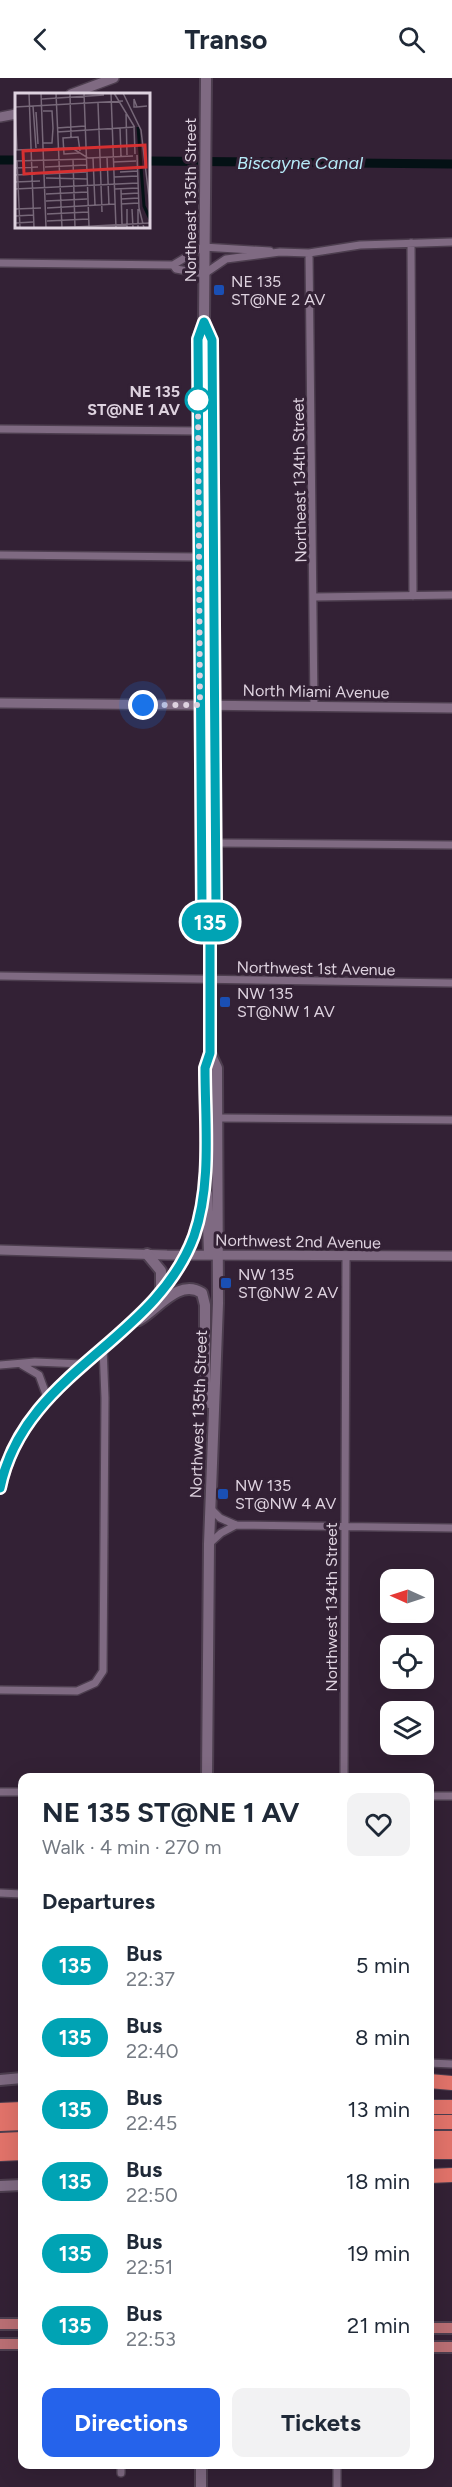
<!DOCTYPE html>
<meta charset="utf-8">
<style>
:root{--surface:#fff;--page:#f2f2f3;--text:#1f2937;--muted:#747a83;--accent:#2563eb}
body{margin:0;font-family:Figtree,sans-serif;background:var(--page);color:var(--text);height:100vh;display:flex;flex-direction:column;font-size:22px;white-space:nowrap}
*{box-sizing:border-box;margin:0}
p{font-size:20px;color:var(--muted)}
.icon{flex:none;width:33px;height:33px;fill:none;stroke:currentColor;stroke-width:2;stroke-linecap:round;stroke-linejoin:round}
.map{position:relative;flex:1;overflow:hidden}
.drawer{position:absolute;left:18px;top:1695px;width:416px;height:696px;display:flex;flex-direction:column;background:var(--surface);border-radius:12px;box-shadow:0 6px 24px #0002}
.drawer>*{flex:none}
.badge{padding:0 12px;border-radius:20px;font-size:21px;line-height:39px}
.needle{width:39px;rotate:273deg}
.fabs{position:absolute;left:380px;top:1491px;display:grid;gap:12px}
.fabs a{display:grid;place-items:center;width:54px;height:54px;border-radius:12px;background:var(--surface);box-shadow:0 6px 24px #0002;font-size:30px}
.you{position:absolute;width:30px;height:30px;margin:-15px;border:4px solid #fff;border-radius:50%;background:#1a73e8;box-shadow:0 0 0 9px #1a73e833}
.map>.badge{position:absolute;translate:-50% -50%;box-shadow:0 0 0 3px #fff}
h2{padding:0 24px;font-size:22px;line-height:54px}
.round{display:grid;place-items:center;flex:none;width:63px;height:63px;border-radius:12px;background:var(--page)}
.summary{display:flex;align-items:center;justify-content:space-between;height:102px;padding:0 24px}
h1{font-size:28px;font-weight:700;line-height:45px}
.action{display:flex;gap:12px;margin-top:auto;padding:12px 24px}
.action a{flex:1;height:69px;border-radius:12px;background:var(--accent);color:#fff;font-size:24px;font-weight:700;line-height:69px;text-align:center}
.action a+a{background:var(--page);color:var(--text)}
ul{padding:0;list-style:none}
li{display:flex;align-items:center;gap:18px;height:72px;padding:0 24px}
li div{flex:1}
li b{display:block;font-size:22px}
li em{font-style:normal}
li .badge{min-width:66px;font-weight:700;text-align:center}
header{display:flex;justify-content:space-between;align-items:center;height:78px;padding:0 24px;background:var(--surface);font-size:27px;font-weight:700}
.map>svg:first-child{display:block}
</style>
<header><svg class="icon" aria-label="back" viewBox="0 0 24 24"><path d="M15 5l-7 7 7 7"/></svg>Transo<svg class="icon" aria-label="search" viewBox="0 0 24 24"><circle cx="10" cy="10" r="6"/><path d="M15 15l6 6"/></svg></header>
<div class="map">
<svg width="452" height="2409" viewBox="0 0 452 2409">
<rect width="100%" height="100%" fill="#332135"/>
<g fill="none" stroke-linecap="round" stroke-linejoin="round">
<path stroke="#041115" stroke-width="9" d="M0 82H16
M148 83 452 86"/>
<g stroke="#4d3e4f" stroke-width="10">
<path id="minor" d="M411 165 413 518
M309 175 314 629
M0 185 173 187 203 169 270 173
M173 187 176 191 204 196 226 181 280 174 309 175 360 167 452 164
M0 351 198 353
M0 477 199 479
M314 519 452 517
M215 765 452 767
M0 898 452 905
M217 1040 452 1042
M0 1287 35 1284 83 1286
M22 1287 39 1297 47 1319
M211 1431 220 1440 236 1447 452 1450
M209 1466 221 1455 236 1447
M0 1612 77 1613 95 1605 103 1593 105 1320 103 1269
M344 1700 346 1179
M0 1714H22
M429 1718H452
M0 1815 22 1816
M429 1985 452 1986
M121 2395V2386
M337 2409V2386"/>
</g>
<g stroke="#4d3e4f" stroke-width="12">
<path id="tertiary" d="M71 16 114 0
M0 39 16 36
M0 625 452 630
M0 1172 167 1177 452 1178"/>
</g>
<g stroke="#4d3e4f" stroke-width="14">
<path id="secondary" d="M206 0 204 244 198 261 202 829 210 842
M207 1116 209 1176
M147 1176 161 1193V1212
M139 1242C158 1231 179 1200 202 1215L205 1227V1310L209 1325
M0 1410C23 1294 155 1264 194 1158 213 1106 205 1045 205 990L210 975V842L216 829 212 262 204 244
M207 1700 209 1466 218 1225 217 990 210 975
M0 2002 22 2000
M0 2108 22 2107
M201 2409V2386"/>
</g>
<g stroke="#4d3e4f" stroke-width="14">
<path id="primary" d="M0 2246H22
M429 2250H452
M0 2266H22
M429 2269H452"/>
</g>
<g stroke="#4d3e4f" stroke-width="16">
<path id="motorway" d="M429 2003 452 2005
M429 2029H452
M0 2032 22 2031
M429 2044H452
M0 2046 22 2045
M429 2060H452
M0 2062 22 2061
M429 2074H452
M0 2076 22 2075
M429 2098 452 2097"/>
</g>
<use href="#minor" stroke="#7f6a82" stroke-width="7"/>
<use href="#tertiary" stroke="#7f6a82" stroke-width="9"/>
<use href="#secondary" stroke="#7f6a82" stroke-width="10"/>
<use href="#primary" stroke="#ba6f74" stroke-width="10"/>
<use href="#motorway" stroke="#e2736a" stroke-width="14"/>
</g>
<g fill="none" stroke-linecap="round" stroke-linejoin="round">
<g stroke="#fff" stroke-width="14">
<path id="line" d="M0 1410C24 1293 155 1264 194 1158 212 1106 205 1045 205 990L210 975V842L202 829 198 261 204 244 212 262 216 829"/>
</g>
<use href="#line" stroke="#00a3b4" stroke-width="9"/>
<path stroke="#ded2df" stroke-width="6" stroke-dasharray="0 10.8" d="M143 627H200L198 322"/>
</g>
<g fill="#1a4fb4" stroke="#332135" stroke-width="2">
<rect x="213" y="206" width="12" height="12" rx="3"/>
<rect x="219" y="918" width="12" height="12" rx="3"/>
<rect x="220" y="1199" width="12" height="12" rx="3"/>
<rect x="217" y="1410" width="12" height="12" rx="3"/>
</g>
<circle fill="#fff" stroke="#00a3b4" stroke-width="3" cx="198" cy="322" r="12"/>
<g text-anchor="middle" stroke-width="6" stroke-linejoin="round" paint-order="stroke">
<g font-size="16" fill="#ded2df" stroke="#332135">
<text transform="translate(190 122) rotate(-90)" y="6">Northeast 135th Street</text>
<text transform="translate(299 402) rotate(-91)" y="6">Northeast 134th Street</text>
<text transform="translate(316 613) rotate(1)" y="6">North Miami Avenue</text>
<text transform="translate(316 890) rotate(1)" y="6">Northwest 1st Avenue</text>
<text transform="translate(298 1163) rotate(1)" y="6">Northwest 2nd Avenue</text>
<text transform="translate(198 1336) rotate(-88)" y="6">Northwest 135th Street</text>
<text transform="translate(331 1529) rotate(-90)" y="6">Northwest 134th Street</text>
</g>
<g font-size="16" fill="#ded2df" stroke="#332135" text-anchor="start">
<text x="231" y="209">NE 135<tspan x="231" dy="18">ST@NE 2 AV</tspan></text>
<text x="237" y="921">NW 135<tspan x="237" dy="18">ST@NW 1 AV</tspan></text>
<text x="238" y="1202">NW 135<tspan x="238" dy="18">ST@NW 2 AV</tspan></text>
<text x="235" y="1413">NW 135<tspan x="235" dy="18">ST@NW 4 AV</tspan></text>
</g>
<g font-size="16" font-weight="bold" fill="#ded2df" stroke="#332135" text-anchor="end">
<text x="180" y="319">NE 135<tspan x="180" dy="18">ST@NE 1 AV</tspan></text>
</g>
<g font-size="18" font-style="italic" fill="#b6ebf8" stroke="#332135">
<text x="300" y="91">Biscayne Canal</text>
</g>
</g>
<g transform="translate(15 15)">
<rect width="135" height="135" fill="#332135"/>
<path fill="none" stroke="#041115" stroke-width="3" d="M123 34 129 113 135 126"/>
<path fill="none" stroke="#776879" stroke-width="1.5" d="M14 0 19 135M26 0 31 135M41 0 47 135M55 0 56 44M69 0 74 133M96 0 101 135M99 0 119 33 120 61M108 0 126 37 135 113M27 6 89 2M83 10 87 119M18 13 21 55M0 14 108 8M0 14 2 57M122 14 119 6V14H122L132 13M21 19 23 51M111 19 112 62M42 35 70 33M105 35 106 63M42 39 120 34M28 50H37L38 35 37 18H28M0 57 57 55 73 65 118 63M64 60 49 61 48 45 63 44 65 58M135 61V1M122 62 124 115 129 135M92 64 94 112M78 65 80 112M58 66 60 135M0 68 72 66M2 68 5 135M99 69 121 68M30 74 71 72M0 75 23 74M105 79 123 78M30 81 71 79M0 82 20 81M99 84 123 83M31 85 72 86M0 89 25 88M0 96 123 90M100 96 123 95M106 96 107 131M31 101 72 99M106 101 124 100M106 106 124 105M31 108 72 106M106 111 124 110M32 115 100 111M0 116 26 115M112 116V135M117 116 118 135M123 116V135M32 121 73 119M0 123 18 122M32 128 73 126M0 130 18 129M40 135 135 130"/>
<path fill="#d63031" fill-opacity="0.15" stroke="#d63031" stroke-width="3" d="M130 52 131 74 9 81 8 58Z"/>
<rect width="135" height="135" fill="none" stroke="#ded2df" stroke-width="3"/>
</g>
</svg>
<div class="fabs">
<a><svg class="needle" viewBox="-14 -14 28 28"><path d="M0-13l5 13h-10z" fill="#e53935"/><path d="M0 13l5-13h-10z" fill="#747a83"/></svg></a>
<a><svg class="icon" aria-label="locate" viewBox="0 0 24 24"><circle cx="12" cy="12" r="6"/><path d="M12 2v4M12 18v4M2 12h4M18 12h4"/></svg></a>
<a><svg class="icon" aria-label="layers" viewBox="0 0 24 24"><path d="M12 4l9 5-9 5-9-5zM3 14l9 5 9-5"/></svg></a>
</div>
<div class="you" style="left:143px;top:627px"></div>
<b class="badge" style="left:210px;top:844px;background:#00a3b4;color:#fff">135</b>
<section class="drawer">
<div class="summary"><div><h1>NE 135 ST@NE 1 AV</h1><p>Walk · 4 min · 270 m</p></div><a class="round"><svg class="icon" aria-label="heart" viewBox="0 0 24 24"><path d="M12 20l-8-8c-3-5 5-10 8-4 3-6 11-1 8 4z"/></svg></a></div>
<h2>Departures</h2>
<ul>
<li><span class="badge" style="background:#00a3b4;color:#fff">135</span><div><b>Bus</b><p>22:37</p></div><em>5 min</em></li>
<li><span class="badge" style="background:#00a3b4;color:#fff">135</span><div><b>Bus</b><p>22:40</p></div><em>8 min</em></li>
<li><span class="badge" style="background:#00a3b4;color:#fff">135</span><div><b>Bus</b><p>22:45</p></div><em>13 min</em></li>
<li><span class="badge" style="background:#00a3b4;color:#fff">135</span><div><b>Bus</b><p>22:50</p></div><em>18 min</em></li>
<li><span class="badge" style="background:#00a3b4;color:#fff">135</span><div><b>Bus</b><p>22:51</p></div><em>19 min</em></li>
<li><span class="badge" style="background:#00a3b4;color:#fff">135</span><div><b>Bus</b><p>22:53</p></div><em>21 min</em></li>
</ul>
<div class="action"><a>Directions</a><a>Tickets</a></div>
</section>
</div>
